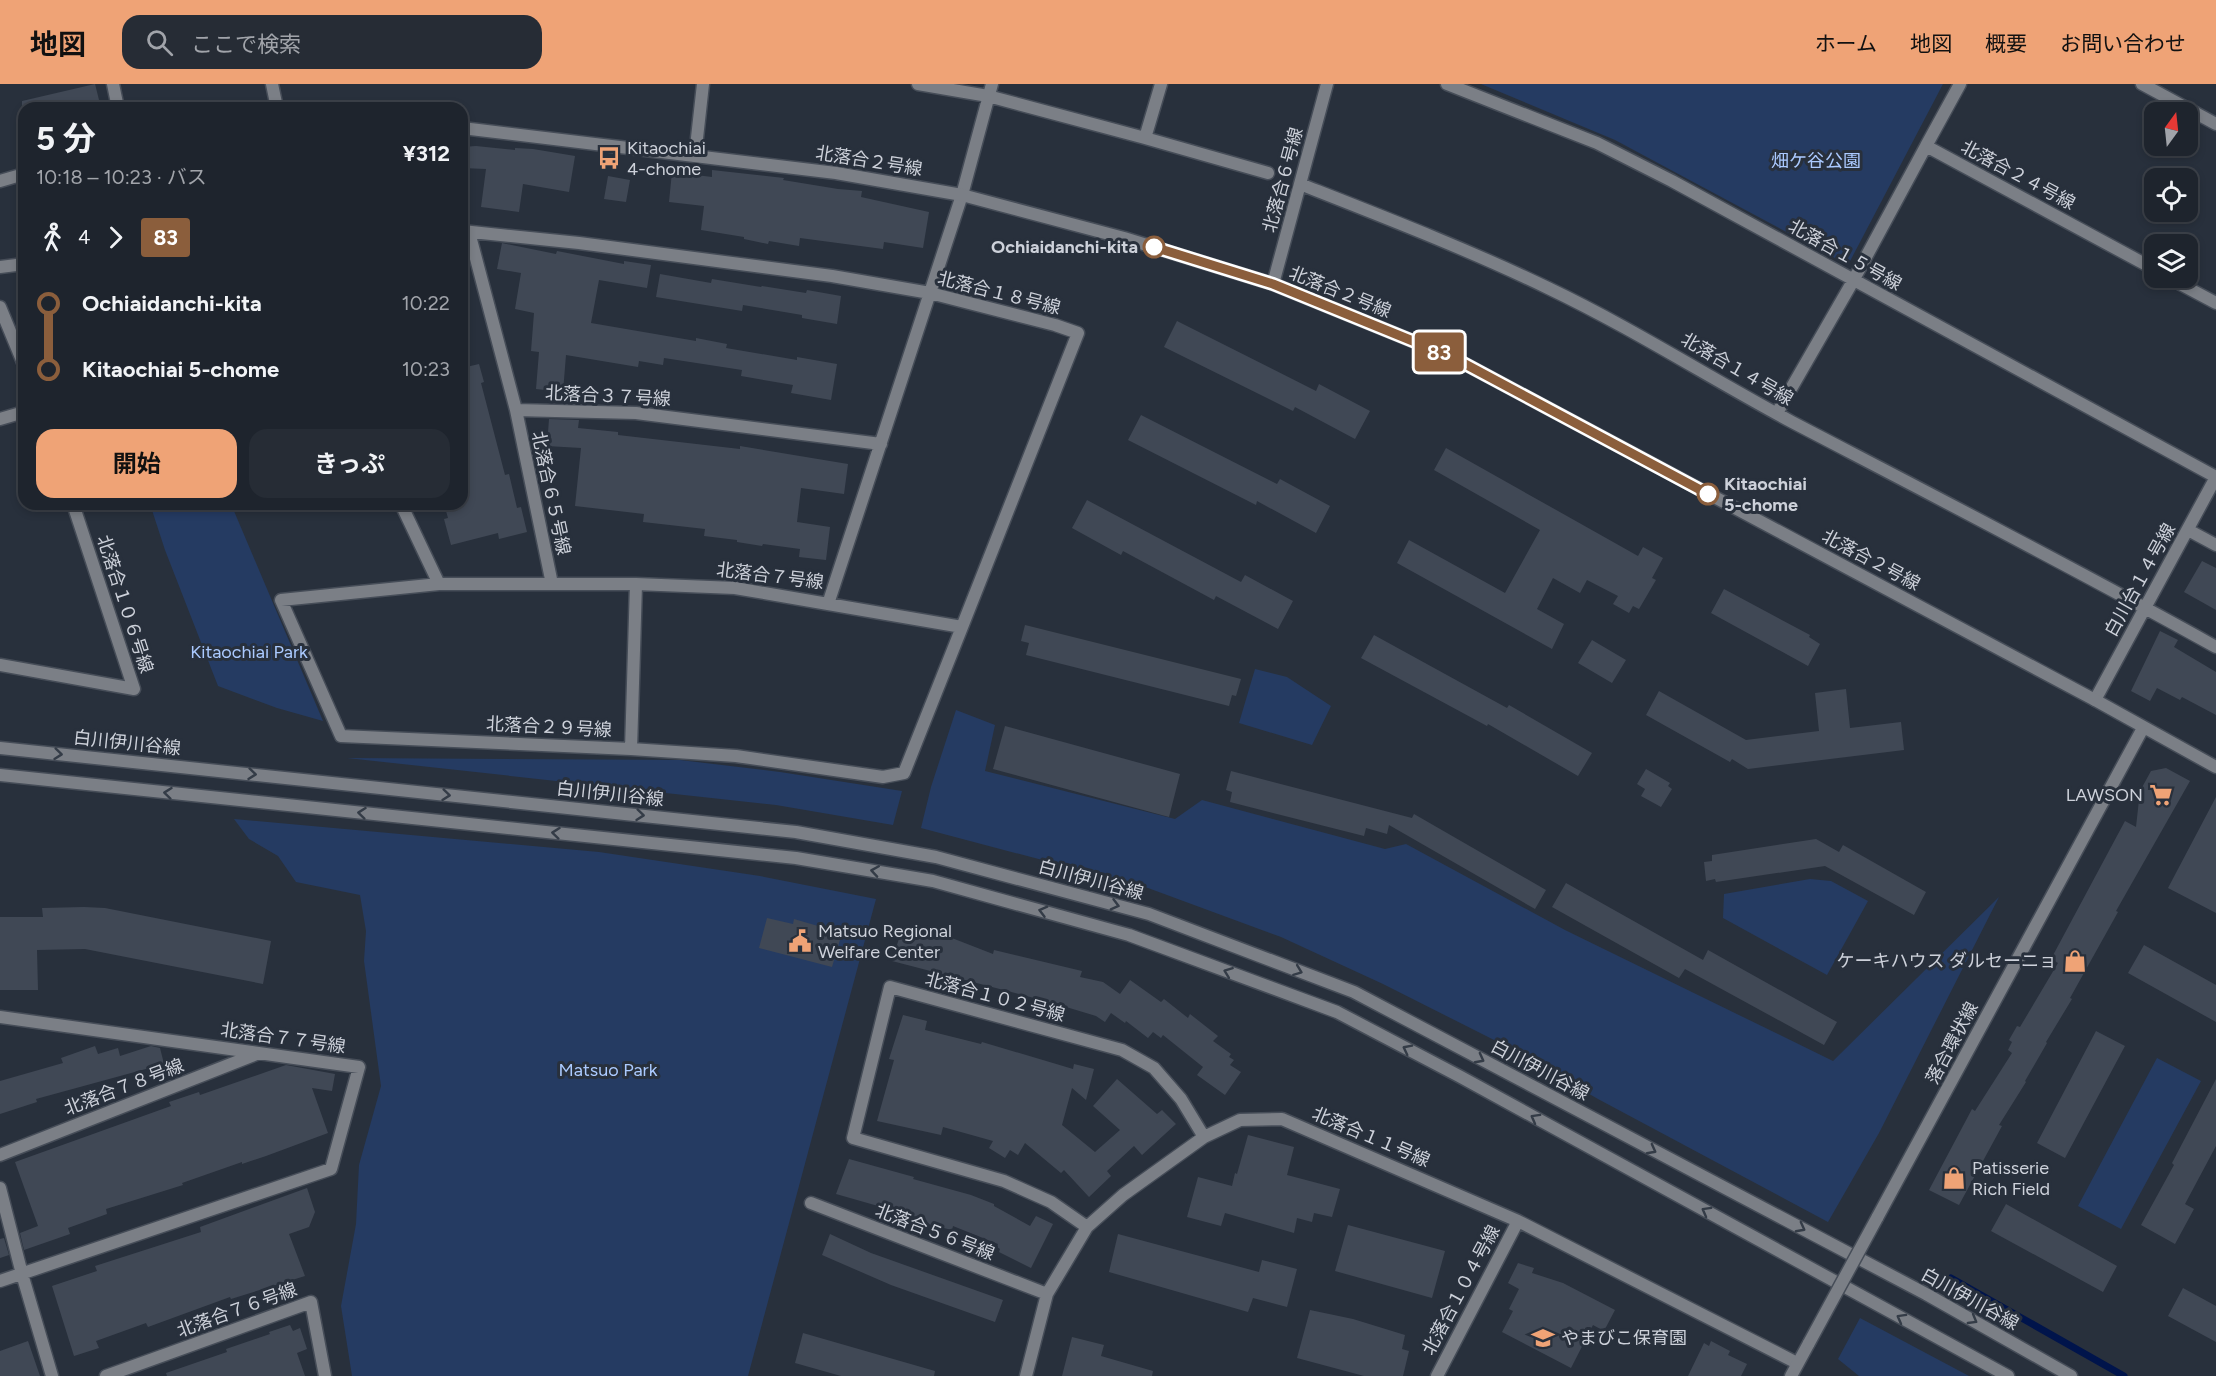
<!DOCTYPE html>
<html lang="ja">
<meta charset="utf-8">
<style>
:root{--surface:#1e242d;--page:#262c35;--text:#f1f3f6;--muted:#a1a4aa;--line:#3c4149;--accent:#efa376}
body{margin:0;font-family:Figtree,"Noto Sans JP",sans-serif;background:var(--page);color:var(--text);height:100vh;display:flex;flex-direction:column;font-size:22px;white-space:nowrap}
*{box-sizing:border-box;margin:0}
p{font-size:20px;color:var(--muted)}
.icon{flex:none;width:33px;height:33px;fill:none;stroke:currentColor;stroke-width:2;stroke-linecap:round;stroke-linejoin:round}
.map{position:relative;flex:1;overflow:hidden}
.sheet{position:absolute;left:18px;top:18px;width:450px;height:408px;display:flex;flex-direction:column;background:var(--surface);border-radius:18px;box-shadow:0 3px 9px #0003,0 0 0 2px var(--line)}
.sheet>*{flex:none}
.badge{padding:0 12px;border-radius:4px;font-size:21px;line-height:39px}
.needle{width:39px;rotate:15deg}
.fabs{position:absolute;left:2144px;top:18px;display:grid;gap:12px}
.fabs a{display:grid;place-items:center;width:54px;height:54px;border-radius:12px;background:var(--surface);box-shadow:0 3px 9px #0003,0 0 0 2px var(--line);font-size:30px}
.map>.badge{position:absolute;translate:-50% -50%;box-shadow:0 0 0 3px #fff}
.legs{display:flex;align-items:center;gap:9px;height:66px;padding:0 18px;font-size:20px}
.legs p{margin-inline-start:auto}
.head{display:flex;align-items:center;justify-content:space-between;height:102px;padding:0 18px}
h1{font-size:33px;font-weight:700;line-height:45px}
.button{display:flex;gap:12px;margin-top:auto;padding:12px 18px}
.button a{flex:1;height:69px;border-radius:18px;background:var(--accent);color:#111;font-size:24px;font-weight:700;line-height:69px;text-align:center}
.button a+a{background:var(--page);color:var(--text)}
ul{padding:0 18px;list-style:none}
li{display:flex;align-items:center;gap:21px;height:66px;font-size:22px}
li i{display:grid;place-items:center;width:9px;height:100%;margin:0 8px;background:currentColor}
li i::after{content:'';width:15px;height:15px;margin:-8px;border:4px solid;border-radius:50%;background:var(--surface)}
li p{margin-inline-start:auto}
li:first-child i{background:linear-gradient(#0000 50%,currentColor 0)}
li:last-child i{background:linear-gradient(currentColor 50%,#0000 0)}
header{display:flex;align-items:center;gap:36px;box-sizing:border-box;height:84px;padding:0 30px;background:var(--accent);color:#111}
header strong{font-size:28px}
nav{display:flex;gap:33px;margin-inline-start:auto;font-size:21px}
.search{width:420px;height:54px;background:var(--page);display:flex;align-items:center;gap:15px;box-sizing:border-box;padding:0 21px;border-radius:18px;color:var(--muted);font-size:22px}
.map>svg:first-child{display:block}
</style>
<header>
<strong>地図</strong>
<div class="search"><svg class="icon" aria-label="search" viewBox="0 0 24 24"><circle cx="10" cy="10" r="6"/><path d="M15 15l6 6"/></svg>ここで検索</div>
<nav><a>ホーム</a><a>地図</a><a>概要</a><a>お問い合わせ</a></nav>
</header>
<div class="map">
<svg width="2216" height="1292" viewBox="0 0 2216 1292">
<rect width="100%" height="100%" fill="#28303c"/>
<path fill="#253b62" d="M1481 0H1943L1848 181 1615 56Z
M150 420H231L323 637 277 624 218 602 165 466Z
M1255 585 1287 593 1331 622 1312 661 1239 639Z
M956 626 995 641 985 687 1175 735 1202 716 1385 765 1406 760 1565 846 1833 977 1999 813 1879 1049 1828 1138 1598 1015 1502 960 1383 900 1281 853 1148 804 921 744 931 703Z
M347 674 680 676 780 688 902 707 893 741 776 721Z
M234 735 599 768 760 792 876 815 748 1292H352L341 1222 356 1140 359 1081 381 1002 364 877 366 847 360 811 296 798 278 772 249 755Z
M1810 795 1831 797 1868 817 1827 891 1723 834 1724 810Z
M2157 974 2201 997 2121 1145 2078 1122Z
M1860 1234 1969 1292H1859L1838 1275Z"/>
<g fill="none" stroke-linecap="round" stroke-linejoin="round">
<path stroke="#00144b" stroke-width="7" d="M1951 1194 2124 1292"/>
</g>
<path fill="#404855" d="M95 0 101 24H22V17Z
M476 62 515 66V64L533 65 575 72 569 108 523 100 519 128 481 123 486 85 462 84V63Z
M712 86 784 94 783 96 838 105 862 107 861 113 929 128 923 164 884 158 883 165 800 154 799 162 769 157 768 160 744 155V153L701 146 704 122 669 118 672 88 712 93Z
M608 92 630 96 626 118 604 115Z
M502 159 556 170 557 167 624 180V177L651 181 647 204 599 196 591 239 696 257V254L727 260 726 264 797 276V273L837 280 831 316 791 309 793 301 741 292 742 286 664 274 663 281 639 277 638 283 566 271 563 308 536 305 539 268 531 267 534 229 515 225 521 189 497 185Z
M660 190 711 199 712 195 761 203 762 202 806 209 807 206 841 212 837 240 802 234V231L743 221 742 227 656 213Z
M1177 237 1316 307 1319 300 1370 327 1355 355 1295 323 1293 327 1164 263Z
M479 280 484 298 481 299 505 391 509 390 517 424 521 423 527 448 499 455 498 449 451 461 444 435 448 434 444 420H462V284Z
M1141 331 1277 400 1280 395 1330 422 1316 449 1257 417 1256 421 1128 356Z
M549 335 579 336 578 344 618 348V351L740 365V362L848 380 844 410 801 404 797 438 830 443 826 476 799 473 800 465 763 460 762 462 737 458V456L704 452 705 445 643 438 644 430 575 422 581 364 547 362Z
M1446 364 1638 472 1643 463 1663 474 1652 494 1656 496 1639 525 1633 522 1629 529 1613 520 1618 512 1587 496 1580 509 1553 494 1537 525 1564 540 1552 565 1397 479 1409 456 1505 509 1540 446 1434 386Z
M1087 416 1241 498 1245 491 1293 517 1278 545 1216 512 1214 516 1123 467 1121 471 1072 444Z
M2202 477 2216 484V526L2184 508Z
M1724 505 1810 551 1809 553 1820 560 1808 582 1711 529Z
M1025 541 1241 595 1236 612 1232 611 1229 622 1026 571 1029 559 1021 557Z
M2160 547 2178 556 2174 563 2216 588V631L2182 613 2180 616 2157 604 2150 617 2131 607Z
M1374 551 1507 624 1509 621 1592 669 1578 692 1488 640 1487 642 1361 574Z
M1592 556 1626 576 1612 599 1578 579Z
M1846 605 1850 644 1901 638 1904 666 1748 685 1732 675 1730 678 1646 631 1659 607 1746 656 1819 647 1815 609Z
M1005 642 1180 690 1169 733 993 685Z
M2166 684 2190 697 2116 827 2118 828 2070 914 2072 915 2046 958 2047 959 2025 997 2026 998 1999 1041 2002 1042 1959 1121 1929 1106 1972 1025 1975 1027 2012 969 2008 966 2012 958 2009 956 2017 942 2020 943 2058 879 2051 875 2125 737 2136 743 2140 707 2151 687Z
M1646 685 1670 699 1668 702 1672 705 1661 723 1641 712 1645 705 1637 700Z
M1231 687 1412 734 1414 730 1546 806 1535 825 1389 741 1387 750 1366 744 1364 752 1230 718 1232 708 1226 706Z
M2216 713V829L2168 804Z
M1816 755 1839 768 1843 761 1926 808 1914 831 1825 782 1716 798 1715 795 1706 797 1704 778 1712 777V771Z
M1566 799 1703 876 1708 866 1837 938 1824 961 1685 885 1679 894 1552 823Z
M84 823 105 824 271 857 263 900 85 865 37 866 38 906H0V833H43L42 824Z
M767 834 793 840 794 835 842 849 832 883 759 864Z
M916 843 939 849 993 870 994 866 1082 887 1080 893 1103 898 1120 910 1130 896 1161 918 1164 915 1188 934 1190 930 1218 952 1213 957 1231 970 1229 973 1234 976 1230 981 1241 988 1225 1011 1197 991 1203 983 1163 951 1161 954 1153 948 1148 954 1126 937 1125 939 1111 929 1105 938 1096 932 1053 919 892 877 902 845 915 847Z
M2144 861 2216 901V938L2128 889Z
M903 931 927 937 925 946 981 960 982 958 1073 985 1074 980 1094 985 1086 1016 1072 1004 1062 1041 1095 1068 1120 1046 1093 1022 1117 995 1157 1030 1162 1026 1176 1040 1142 1071 1134 1062 1107 1087 1111 1092 1089 1113 1064 1086 1061 1089 1025 1059 1018 1071 1010 1066 1005 1074 989 1064 993 1057 943 1043 941 1051 877 1037 894 976 889 975Z
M2096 947 2125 962 2065 1074 2037 1059Z
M95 962 98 970 118 964 120 972 151 962 160 964 164 980 36 1015 37 1018 0 1030V997L63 979 61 974Z
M286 981 335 990 332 1007 312 1004 328 1049 266 1072 242 1080V1078L182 1099 183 1101 106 1125 107 1130 68 1144 70 1150 24 1166 20 1149 38 1142 15 1078 171 1022 169 1018 199 1008 200 1011Z
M2216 995V1062L2185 1120 2194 1125 2175 1160 2141 1141 2174 1081 2172 1079Z
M1248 1051 1294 1063 1287 1091 1340 1105 1332 1133 1314 1129 1312 1138 1297 1134 1294 1149 1225 1129 1221 1142 1187 1133 1198 1093 1232 1102 1235 1089 1237 1090Z
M849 1075 914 1093 913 1095 971 1111 994 1120V1122L1030 1142 1036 1132 1053 1140 1031 1184 999 1168 1000 1165 997 1163 998 1160 953 1142 952 1146 919 1138 920 1134 836 1110Z
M307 1104 315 1128 309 1143 289 1150 305 1192 231 1215 230 1213 148 1243 146 1239 96 1257 99 1264 74 1272 52 1202 97 1187 95 1182 201 1148 200 1143Z
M2006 1120 2117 1182 2103 1208 1991 1147Z
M1348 1141 1445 1167 1432 1214 1335 1187Z
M830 1150 871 1169 1003 1216 995 1238 891 1201 822 1171Z
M1118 1150 1259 1188 1262 1176 1297 1185 1287 1223 1253 1214 1248 1228 1109 1188Z
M4 1154 9 1171 0 1174V1155Z
M1518 1179 1534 1184 1532 1189 1563 1199 1615 1226 1604 1247 1593 1241 1571 1284 1502 1248 1513 1227 1509 1225 1519 1205 1508 1199Z
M2183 1204 2216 1222V1258L2168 1232Z
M1310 1226 1353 1235 1405 1251 1402 1265 1409 1267 1403 1292H1364L1297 1274Z
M290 1241 293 1247 300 1244 307 1265 297 1269 305 1292H167L166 1289 227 1268 226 1265 270 1250 269 1248Z
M803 1249 935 1287 934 1292H841L795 1279Z
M1072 1253 1104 1261 1101 1272 1153 1287 1152 1292H1062Z
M28 1257 40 1292H0V1267Z
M1711 1257 1730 1267 1728 1271 1747 1280 1741 1292H1688L1704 1259 1709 1262Z"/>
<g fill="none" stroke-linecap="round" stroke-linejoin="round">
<g stroke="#464d58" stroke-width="15">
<path id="pedestrian" d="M113 0 118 24
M0 183 24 180"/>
</g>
<g stroke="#464d58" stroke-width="15">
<path id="minor" d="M272 0 277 24
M918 0 988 12 1145 54 1161 0
M1447 0 1597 59 1672 97 2216 393 2095 616
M1960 0 1926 62 2154 185
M2142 0 2216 40
M697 54 703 0
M1145 54 1268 89
M1300 100C1384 133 1467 165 1548 204 1632 244 1710 294 1792 338 1934 412 2076 485 2216 563
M462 147 579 159 832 192 930 209 1055 241 1078 249 962 543 828 520
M469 148 516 326 636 329 881 360
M2169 194 2216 219
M1273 200 1327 0
M0 223 24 281
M516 326 552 500
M1777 329 1853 197 1926 62
M0 335 24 328
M401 420 439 500H636L735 504 828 520 962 111 992 0
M2188 446 2216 461
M439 500 281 516 341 652 631 665 736 672 883 693 904 689 962 543
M0 581 134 605 73 420
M631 665 636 500
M0 933 359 983 331 1085 0 1197
M0 1071 259 969
M0 1104 22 1190 52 1292
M811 1119 1047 1210
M1087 1143 1051 1118 1004 1097 853 1054 890 903 1122 966 1154 984 1181 1015 1204 1053
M106 1292 311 1218 325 1292
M1026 1292 1047 1210 1087 1143 1123 1111 1204 1053 1240 1036 1282 1035 1518 1137 1797 1279
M1437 1292 1518 1137"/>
</g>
<g stroke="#464d58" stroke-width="15">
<path id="tertiary" d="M462 44 836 89 962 111 1124 154 1273 200 1452 273 2095 616 2216 683
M0 97 24 90
M0 664 796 748 936 773 1149 830 1354 908 1926 1210 2071 1292
M0 691 796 774 933 797 1129 851 1337 928 1459 992 2008 1292
M1877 1134 2143 644
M1791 1292 1809 1259"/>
</g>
<use href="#pedestrian" stroke="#7b7f86" stroke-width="12"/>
<use href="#minor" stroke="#7b7f86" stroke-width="12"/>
<use href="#tertiary" stroke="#7b7f86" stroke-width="12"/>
<g stroke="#464d58" stroke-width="15" stroke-linecap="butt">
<path id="tertiary-bridge" d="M1809 1259 1877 1134"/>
</g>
<use href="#tertiary-bridge" stroke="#7b7f86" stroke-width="12"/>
</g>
<defs><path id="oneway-chevron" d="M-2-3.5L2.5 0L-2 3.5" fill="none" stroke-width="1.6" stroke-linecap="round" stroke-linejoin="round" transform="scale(1.5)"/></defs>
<g stroke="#343c47">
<use href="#oneway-chevron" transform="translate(58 670) rotate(6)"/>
<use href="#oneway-chevron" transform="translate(252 690) rotate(6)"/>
<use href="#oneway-chevron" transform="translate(168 709) rotate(-174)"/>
<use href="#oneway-chevron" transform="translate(446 711) rotate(6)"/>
<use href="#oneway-chevron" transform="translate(362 729) rotate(-174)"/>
<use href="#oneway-chevron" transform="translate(640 731) rotate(6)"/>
<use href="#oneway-chevron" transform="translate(556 749) rotate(-174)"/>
<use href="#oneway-chevron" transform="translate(875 787) rotate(-171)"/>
<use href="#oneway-chevron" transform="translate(1115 821) rotate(15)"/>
<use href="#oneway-chevron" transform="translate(1043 827) rotate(-165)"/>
<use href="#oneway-chevron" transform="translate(1298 887) rotate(21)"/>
<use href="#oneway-chevron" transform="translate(1228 888) rotate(-159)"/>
<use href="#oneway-chevron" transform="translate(1407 965) rotate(-153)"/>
<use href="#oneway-chevron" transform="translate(1480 975) rotate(28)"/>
<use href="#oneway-chevron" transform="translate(1535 1034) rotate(-151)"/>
<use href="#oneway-chevron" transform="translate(1652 1066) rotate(28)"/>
<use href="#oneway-chevron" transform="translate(1706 1127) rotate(-151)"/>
<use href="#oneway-chevron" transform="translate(1801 1144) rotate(28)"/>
<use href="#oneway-chevron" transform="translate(1901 1234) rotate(-151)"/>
<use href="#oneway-chevron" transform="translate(1973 1236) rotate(30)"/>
</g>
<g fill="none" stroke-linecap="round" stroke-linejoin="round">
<g stroke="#fff" stroke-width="14">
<path id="line-1" d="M1154 163 1273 200 1452 273 1708 410"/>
</g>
<use href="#line-1" stroke="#8b5e3c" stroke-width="9"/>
</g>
<defs>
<g id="bus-bare" transform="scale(1.8)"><path d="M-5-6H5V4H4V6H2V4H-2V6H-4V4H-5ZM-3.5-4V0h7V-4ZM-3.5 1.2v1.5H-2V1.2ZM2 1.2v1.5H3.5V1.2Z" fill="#efa376" stroke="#28303c" stroke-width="2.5" paint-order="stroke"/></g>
<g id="supermarket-bare" transform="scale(1.8)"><path d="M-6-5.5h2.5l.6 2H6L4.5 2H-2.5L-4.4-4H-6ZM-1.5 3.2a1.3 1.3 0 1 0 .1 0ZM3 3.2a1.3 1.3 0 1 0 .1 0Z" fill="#efa376" stroke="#28303c" stroke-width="2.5" paint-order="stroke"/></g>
<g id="civic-bare" transform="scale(1.8)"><path d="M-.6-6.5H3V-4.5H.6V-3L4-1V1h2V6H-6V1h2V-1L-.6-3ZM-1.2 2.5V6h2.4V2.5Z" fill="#efa376" stroke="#28303c" stroke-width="2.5" paint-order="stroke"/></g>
<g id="shop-bare" transform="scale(1.8)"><path d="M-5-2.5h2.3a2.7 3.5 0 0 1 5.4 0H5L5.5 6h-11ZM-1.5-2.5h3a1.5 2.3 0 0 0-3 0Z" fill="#efa376" stroke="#28303c" stroke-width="2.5" paint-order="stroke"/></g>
<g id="school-bare" transform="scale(1.8)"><path d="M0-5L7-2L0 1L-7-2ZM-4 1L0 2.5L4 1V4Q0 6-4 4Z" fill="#efa376" stroke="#28303c" stroke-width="2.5" paint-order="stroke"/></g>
</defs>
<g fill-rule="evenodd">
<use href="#bus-bare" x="609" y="74"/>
<use href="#supermarket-bare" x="2161" y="711"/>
<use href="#civic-bare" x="800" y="857"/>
<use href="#shop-bare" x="2075" y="877"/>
<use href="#shop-bare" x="1954" y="1094"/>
<use href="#school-bare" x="1543" y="1254"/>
</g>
<g fill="#fff" stroke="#8b5e3c" stroke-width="3">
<circle cx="1154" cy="163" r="10"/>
<circle cx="1708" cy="410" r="10"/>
</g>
<g text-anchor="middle" stroke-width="6" stroke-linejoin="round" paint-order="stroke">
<g font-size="18" fill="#cdd1da" stroke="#28303c" text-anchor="start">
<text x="627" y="70">Kitaochiai<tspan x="627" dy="21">4-chome</tspan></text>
<text x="2143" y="717" text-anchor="end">LAWSON</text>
<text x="818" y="853">Matsuo Regional<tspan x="818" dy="21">Welfare Center</tspan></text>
<text x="2057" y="883" text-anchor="end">ケーキハウス ダルセーニョ</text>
<text x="1972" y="1090">Patisserie<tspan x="1972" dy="21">Rich Field</tspan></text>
<text x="1561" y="1260">やまびこ保育園</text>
</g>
<g font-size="18" fill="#cdd1da" stroke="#28303c">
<text transform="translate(869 77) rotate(9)" y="6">北落合２号線</text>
<text transform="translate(2018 91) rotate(28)" y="6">北落合２４号線</text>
<text transform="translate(1283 96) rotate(-75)" y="6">北落合６号線</text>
<text transform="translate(1845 171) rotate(29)" y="6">北落合１５号線</text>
<text transform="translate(1340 208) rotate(22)" y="6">北落合２号線</text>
<text transform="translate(999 209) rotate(14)" y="6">北落合１８号線</text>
<text transform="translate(1737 285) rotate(30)" y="6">北落合１４号線</text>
<text transform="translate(608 312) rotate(3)" y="6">北落合３７号線</text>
<text transform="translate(551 409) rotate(78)" y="6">北落合６５号線</text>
<text transform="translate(1871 476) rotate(28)" y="6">北落合２号線</text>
<text transform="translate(770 492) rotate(7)" y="6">北落合７号線</text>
<text transform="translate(2140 496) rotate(-61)" y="6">白川台１４号線</text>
<text transform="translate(125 520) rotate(72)" y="6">北落合１０６号線</text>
<text transform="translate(549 643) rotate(3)" y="6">北落合２９号線</text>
<text transform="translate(127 659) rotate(6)" y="6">白川伊川谷線</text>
<text transform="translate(610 710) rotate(6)" y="6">白川伊川谷線</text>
<text transform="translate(1091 796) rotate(15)" y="6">白川伊川谷線</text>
<text transform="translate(995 913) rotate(15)" y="6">北落合１０２号線</text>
<text transform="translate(283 954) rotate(8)" y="6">北落合７７号線</text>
<text transform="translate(1952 959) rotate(-62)" y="6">落合環状線</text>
<text transform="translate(1540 986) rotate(28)" y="6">白川伊川谷線</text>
<text transform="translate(124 1003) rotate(-21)" y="6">北落合７８号線</text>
<text transform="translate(1371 1053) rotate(23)" y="6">北落合１１号線</text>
<text transform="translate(935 1148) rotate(21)" y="6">北落合５６号線</text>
<text transform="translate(1461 1206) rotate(-62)" y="6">北落合１０４号線</text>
<text transform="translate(1970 1215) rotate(29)" y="6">白川伊川谷線</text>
<text transform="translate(237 1226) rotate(-20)" y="6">北落合７６号線</text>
</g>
<g font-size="18" fill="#abcaff" stroke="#28303c">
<text x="1816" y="83">畑ケ谷公園</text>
<text x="249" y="574">Kitaochiai Park</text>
<text x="608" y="992">Matsuo Park</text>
</g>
<g font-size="18" font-weight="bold" fill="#cdd1da" stroke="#28303c" text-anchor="end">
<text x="1138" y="169">Ochiaidanchi-kita</text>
<text x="1724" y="406" text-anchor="start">Kitaochiai<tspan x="1724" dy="21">5-chome</tspan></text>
</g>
</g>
</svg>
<div class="fabs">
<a><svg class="needle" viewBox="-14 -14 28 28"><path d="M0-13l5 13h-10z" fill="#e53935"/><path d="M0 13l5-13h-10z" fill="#a1a4aa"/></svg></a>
<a><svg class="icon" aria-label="locate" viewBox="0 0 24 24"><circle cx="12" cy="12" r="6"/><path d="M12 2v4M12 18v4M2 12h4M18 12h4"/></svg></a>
<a><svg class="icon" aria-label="layers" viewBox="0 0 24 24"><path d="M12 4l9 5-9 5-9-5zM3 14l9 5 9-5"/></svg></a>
</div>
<b class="badge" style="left:1439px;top:268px;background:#8b5e3c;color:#fff">83</b>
<section class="sheet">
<div class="head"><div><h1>5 分</h1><p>10:18 – 10:23 · バス</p></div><b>¥312</b></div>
<div class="legs"><svg class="icon" aria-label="walk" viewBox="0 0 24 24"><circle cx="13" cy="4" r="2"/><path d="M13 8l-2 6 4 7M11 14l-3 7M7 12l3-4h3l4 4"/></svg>4<svg class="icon" aria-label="forward" viewBox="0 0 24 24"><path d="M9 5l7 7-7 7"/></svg><b class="badge" style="background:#8b5e3c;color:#fff">83</b></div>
<ul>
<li><i style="color:#8b5e3c"></i><b>Ochiaidanchi-kita</b><p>10:22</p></li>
<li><i style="color:#8b5e3c"></i><b>Kitaochiai 5-chome</b><p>10:23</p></li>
</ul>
<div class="button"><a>開始</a><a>きっぷ</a></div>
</section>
</div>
